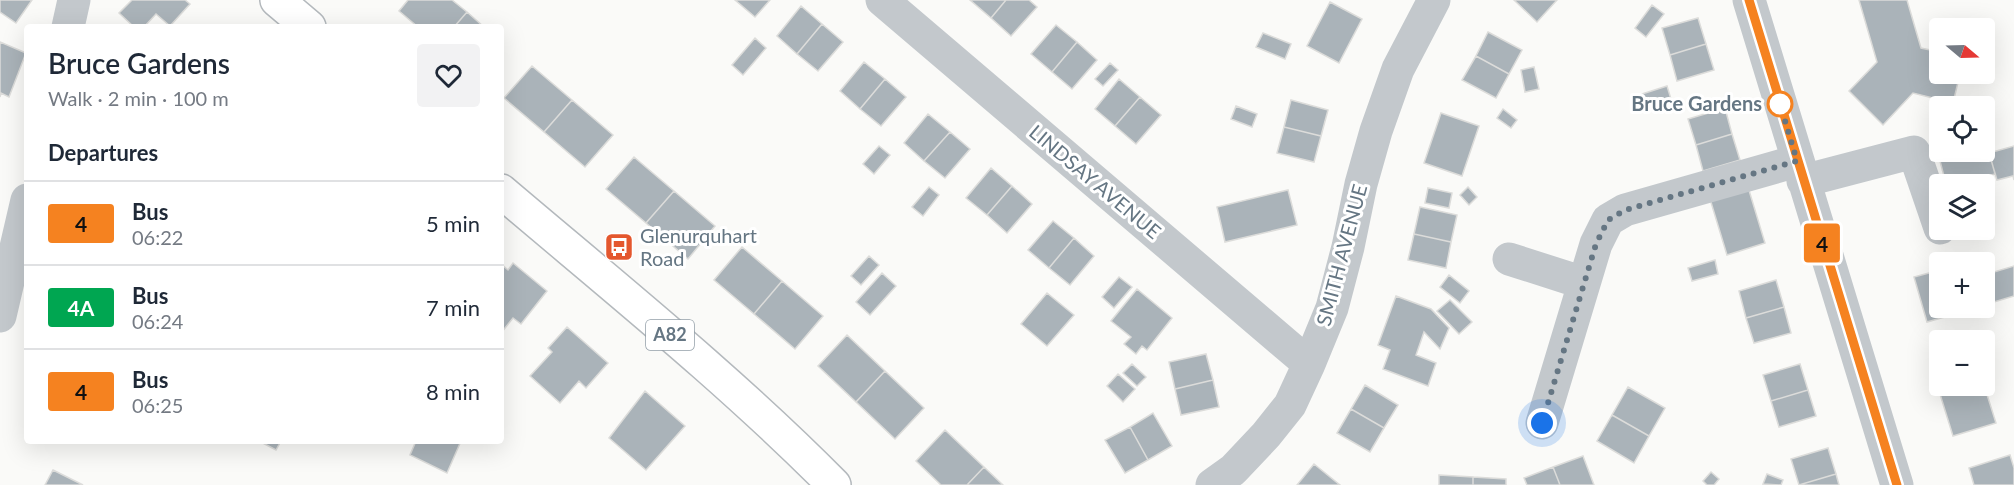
<!DOCTYPE html>
<meta charset="utf-8">
<style>
:root{--surface:#fff;--page:#f2f2f3;--text:#1f2937;--muted:#747a83;--line:#e0e1e3}
body{margin:0;font-family:Lato,sans-serif;background:var(--page);color:var(--text);height:100vh;display:flex;flex-direction:column;font-size:22px;white-space:nowrap}
*{box-sizing:border-box;margin:0}
p{font-size:20px;color:var(--muted)}
.icon{flex:none;width:33px;height:33px;fill:none;stroke:currentColor;stroke-width:2;stroke-linecap:round;stroke-linejoin:round}
.map{position:relative;flex:1;overflow:hidden}
.details{position:absolute;left:24px;top:24px;width:480px;height:420px;display:flex;flex-direction:column;background:var(--surface);border-radius:6px;box-shadow:0 6px 24px #0002}
.details>*{flex:none}
.badge{padding:0 12px;border-radius:4px;font-size:21px;line-height:39px}
.needle{width:39px;rotate:109deg}
.buttons{position:absolute;left:1929px;top:18px;display:grid;gap:12px}
.buttons a{display:grid;place-items:center;width:66px;height:66px;border-radius:6px;background:var(--surface);box-shadow:0 6px 24px #0002;font-size:30px}
.you{position:absolute;width:30px;height:30px;margin:-15px;border:4px solid #fff;border-radius:50%;background:#1a73e8;box-shadow:0 0 0 9px #1a73e833}
.map>.badge{position:absolute;translate:-50% -50%;box-shadow:0 0 0 3px #fff}
h2{padding:0 24px;font-size:22px;line-height:54px}
.round{display:grid;place-items:center;flex:none;width:63px;height:63px;border-radius:6px;background:var(--page)}
.headline{display:flex;align-items:center;justify-content:space-between;height:102px;padding:0 24px}
h1{font-size:28px;font-weight:600;line-height:45px}
ul{padding:0;list-style:none}
li{display:flex;align-items:center;gap:18px;height:84px;padding:0 24px;border-top:2px solid var(--line)}
li div{flex:1}
li b{display:block;font-size:22px}
li em{font-style:normal}
li .badge{min-width:66px;font-weight:700;text-align:center}
.map>svg:first-child{display:block}
</style>
<div class="map">
<svg width="2014" height="485" viewBox="0 0 2014 485">
<rect width="100%" height="100%" fill="#fafaf8"/>
<path fill="#aab3b9" stroke="#dcdcda" stroke-width="1.5" d="M0 0H32L16 23 0 12Z
M132 0H185L190 4 170 26 156 14 144 27H134L119 13Z
M408 0H452L467 12 454 27H418L399 11Z
M735 0H770L755 17Z
M970 0H1006L991 18Z
M1006 0H1029L1037 7 1011 36 991 18Z
M1514 0H1557L1537 22Z
M1859 0H1907L1921 48 1940 52V74H1960L1953 103 1913 93 1883 125 1849 91 1877 62Z
M1330 2 1362 19 1339 63 1307 46Z
M1652 5 1664 14 1646 37 1635 28Z
M801 6 822 24 797 54 777 36Z
M467 12 484 27H454Z
M1698 18 1706 44 1670 55 1662 28Z
M822 24 843 42 818 71 797 54Z
M1056 25 1077 42 1052 72 1031 54Z
M1488 32 1522 50 1509 74 1476 56Z
M1263 33 1291 44 1285 59 1256 47Z
M755 38 766 48 743 75 732 65Z
M0 42 26 53 9 97 1 93 0 97Z
M1077 42 1097 60 1072 89 1052 72Z
M1706 44 1714 70 1677 81 1670 55Z
M1476 56 1509 74 1496 98 1462 80Z
M864 62 885 79 860 109 840 91Z
M1110 63 1118 70 1103 86 1095 79Z
M532 66 572 100 544 132 504 98Z
M1534 67 1539 89 1525 92 1521 70Z
M885 79 906 97 881 126 860 109Z
M1119 79 1140 97 1115 126 1095 109Z
M1667 86 1671 99 1647 107 1642 94Z
M1140 97 1161 115 1136 144 1115 126Z
M572 100 613 135 585 167 544 132Z
M1291 100 1328 110 1321 136 1284 127Z
M1236 106 1257 114 1252 127 1231 119Z
M1725 108 1732 134 1696 145 1688 119Z
M1503 109 1517 120 1511 128 1497 118Z
M1441 113 1479 126 1462 176 1424 163Z
M928 114 950 132 924 161 904 143Z
M1284 127 1321 136 1314 162 1277 153Z
M950 132 970 149 945 178 924 161Z
M1732 134 1740 160 1703 171 1696 145Z
M879 146 890 155 874 174 863 164Z
M2014 146V180L2013 176 1997 180 1989 153Z
M1988 148 1995 174 1956 184H1946L1940 161 1976 152H1984V149Z
M634 157 674 191 646 223 606 189Z
M991 168 1012 186 987 215 966 198Z
M1012 186 1032 204 1007 233 987 215Z
M929 187 939 195 923 216 912 207Z
M1468 187 1477 197 1469 205 1460 195Z
M1748 187 1765 243 1727 255 1710 199Z
M1428 188 1452 193 1449 208 1425 203Z
M1288 190 1297 225 1225 242 1217 207Z
M674 191 715 226 688 259 646 223Z
M1420 207 1457 215 1451 242 1414 234Z
M1053 221 1074 238 1049 268 1028 250Z
M1414 234 1451 242 1446 268 1408 260Z
M1074 238 1094 256 1070 285 1049 268Z
M742 247 782 281 754 314 714 280Z
M869 256 879 265 861 285 851 276Z
M1715 260 1718 274 1692 281 1688 268Z
M513 263 547 291 521 324 513 318 501 333V264L508 270Z
M2014 266V296L1984 305V275Z
M1940 270V308H1976L1927 322 1914 277Z
M882 273 896 286 870 315 856 302Z
M1449 275 1469 291 1460 303 1440 287Z
M1119 277 1132 287 1114 308 1102 297Z
M1776 280 1784 307 1746 318 1739 291Z
M782 281 823 316 795 349 754 314Z
M1137 289 1172 318 1147 350 1142 346 1136 354 1124 344 1131 337 1111 321Z
M1047 293 1074 315 1047 346 1021 324Z
M1396 296 1431 309 1449 328 1440 349 1424 332 1416 355 1436 363 1428 386 1383 369 1390 350 1378 345Z
M1450 300 1472 322 1459 334 1437 311Z
M1784 307 1791 333 1754 343 1746 318Z
M567 327 608 363 586 388 579 381 560 403 530 376 552 352 548 348Z
M847 335 885 371 856 402 818 366Z
M1206 354 1213 380 1175 389 1169 362Z
M1940 359V386L1984 385 1996 423 1953 436 1930 362Z
M1132 364 1146 377 1137 386 1123 373Z
M1800 364 1808 390 1771 401 1763 375Z
M885 371 924 408 895 439 856 402Z
M1118 374 1135 389 1123 402 1107 386Z
M1213 380 1219 407 1181 415 1175 389Z
M1365 385 1398 405 1384 428 1351 409Z
M1628 387 1665 408 1649 436 1612 415Z
M1808 390 1816 416 1779 427 1771 401Z
M645 391 685 426 646 470 609 438Z
M1351 409 1384 428 1370 452 1337 433Z
M1153 413 1172 446 1148 460 1130 427Z
M1612 415 1649 436 1634 463 1597 441Z
M1130 427 1148 460 1125 473 1105 440Z
M945 430 984 467 967 485H941L916 461Z
M259 441H281L276 450Z
M416 441H461L447 473 410 455Z
M1828 448 1836 474 1799 485 1791 459Z
M2010 455 2014 468V485H1974L1969 468Z
M1583 456 1594 485H1560L1553 467Z
M1314 464 1340 485H1297Z
M984 467 1003 485H967Z
M1553 467 1560 485H1527L1524 478Z
M53 470 83 485H45Z
M1711 472 1719 479 1714 485H1707L1703 481Z
M1767 474 1783 480 1781 485 1763 484Z
M1836 474 1839 485H1799Z
M1439 475 1473 477V485H1439Z
M1473 477 1506 479V485H1473Z"/>
<g fill="none" stroke-linecap="round" stroke-linejoin="round">
<g stroke="#b4b9bd" stroke-width="36">
<path id="highway" d="M277 0 309 27
M501 191C614 287 730 380 834 485"/>
</g>
<path stroke="#c3c8cc" stroke-width="33" d="M882 0 1309 364
M1749 0 1897 485
M68 27 74 0
M1803 181 1914 152 1940 228
M1509 259 1584 283
M0 316 27 200
M1542 423 1596 244 1608 220 1625 210 1797 161
M1212 485 1233 470 1266 435 1290 405 1309 364 1332 308 1348 247 1361 184 1376 131 1398 69 1434 0"/>
<use href="#highway" stroke="#fff" stroke-width="33"/>
</g>
<g fill="none" stroke-linecap="round" stroke-linejoin="round">
<g stroke="#fff" stroke-width="14">
<path id="line" d="M1749 0 1897 485"/>
</g>
<use href="#line" stroke="#f58220" stroke-width="9"/>
<path stroke="#657683" stroke-width="6" stroke-dasharray="0 10.8" d="M1542 423 1596 244 1608 220 1625 210 1797 161 1777 94 1780 104"/>
</g>
<defs>
<g id="bus-square" transform="scale(1.5)"><rect x="-9" y="-9" width="18" height="18" rx="4" fill="#e4572e" stroke="#fff"/><path d="M-5-6H5V4H4V6H2V4H-2V6H-4V4H-5ZM-3.5-4V0h7V-4ZM-3.5 1.2v1.5H-2V1.2ZM2 1.2v1.5H3.5V1.2Z" fill="#fff"/></g>
</defs>
<g fill-rule="evenodd">
<use href="#bus-square" x="619" y="247"/>
</g>
<circle fill="#fff" stroke="#f58220" stroke-width="3" cx="1780" cy="104" r="12"/>
<g text-anchor="middle" stroke-width="6" stroke-linejoin="round" paint-order="stroke">
<rect fill="#fff" stroke="#939fa8" stroke-width="1.5" x="646" y="320" width="48" height="30" rx="4.5"/>
<g font-size="18" font-weight="bold" fill="#657683">
<text x="670" y="341">A82</text>
</g>
<g font-size="20" font-weight="bold" fill="#657683" stroke="#fff" text-anchor="end">
<text x="1762" y="111">Bruce Gardens</text>
</g>
<g font-size="20" fill="#657683" stroke="#fff">
<text transform="translate(1095 182) rotate(40)" y="7">LINDSAY AVENUE</text>
<text transform="translate(1342 255) rotate(-75)" y="7">SMITH AVENUE</text>
</g>
<g font-size="20" fill="#657683" stroke="#fff" text-anchor="start">
<text x="640" y="243">Glenurquhart<tspan x="640" dy="23">Road</tspan></text>
</g>
</g>
</svg>
<div class="buttons">
<a><svg class="needle" viewBox="-14 -14 28 28"><path d="M0-13l5 13h-10z" fill="#e53935"/><path d="M0 13l5-13h-10z" fill="#747a83"/></svg></a>
<a><svg class="icon" aria-label="locate" viewBox="0 0 24 24"><circle cx="12" cy="12" r="6"/><path d="M12 2v4M12 18v4M2 12h4M18 12h4"/></svg></a>
<a><svg class="icon" aria-label="layers" viewBox="0 0 24 24"><path d="M12 4l9 5-9 5-9-5zM3 14l9 5 9-5"/></svg></a>
<a>+</a>
<a>−</a>
</div>
<div class="you" style="left:1542px;top:423px"></div>
<b class="badge" style="left:1822px;top:243px;background:#f58220;color:#111">4</b>
<section class="details">
<div class="headline"><div><h1>Bruce Gardens</h1><p>Walk · 2 min · 100 m</p></div><a class="round"><svg class="icon" aria-label="heart" viewBox="0 0 24 24"><path d="M12 20l-8-8c-3-5 5-10 8-4 3-6 11-1 8 4z"/></svg></a></div>
<h2>Departures</h2>
<ul>
<li><span class="badge" style="background:#f58220;color:#111">4</span><div><b>Bus</b><p>06:22</p></div><em>5 min</em></li>
<li><span class="badge" style="background:#00a651;color:#fff">4A</span><div><b>Bus</b><p>06:24</p></div><em>7 min</em></li>
<li><span class="badge" style="background:#f58220;color:#111">4</span><div><b>Bus</b><p>06:25</p></div><em>8 min</em></li>
</ul>
</section>
</div>
